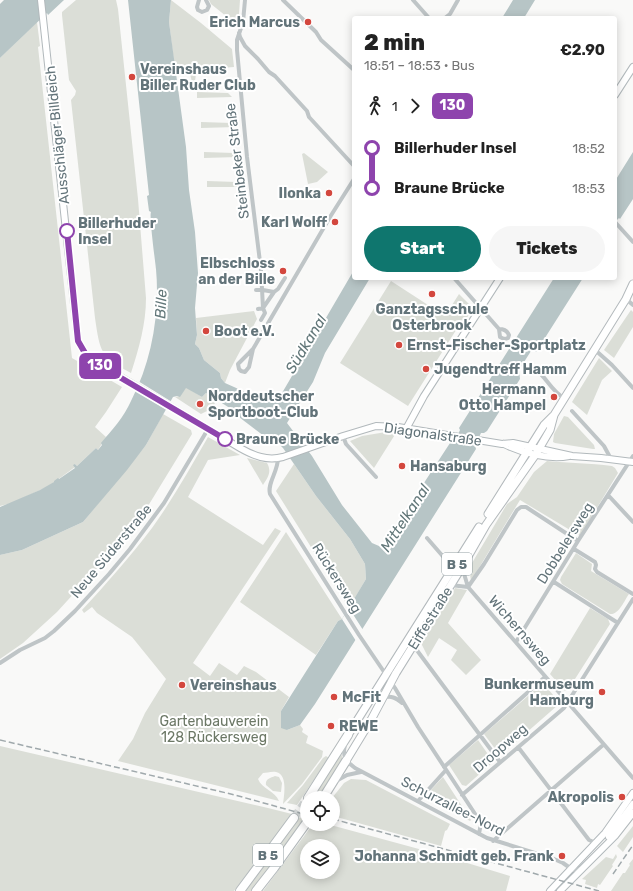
<!DOCTYPE html>
<meta charset="utf-8">
<style>
:root{--surface:#fff;--page:#f6f6f6;--text:#222;--muted:#767676;--accent:#0f766e}
body{margin:0;font-family:Rubik,sans-serif;background:var(--page);color:var(--text);height:100vh;display:flex;flex-direction:column;font-size:15px;white-space:nowrap}
*{box-sizing:border-box;margin:0}
p{font-size:13px;color:var(--muted)}
.icon{flex:none;width:22px;height:22px;fill:none;stroke:currentColor;stroke-width:2;stroke-linecap:round;stroke-linejoin:round}
.map{position:relative;flex:1;overflow:hidden}
.drawer{position:absolute;left:352px;top:16px;width:265px;height:264px;display:flex;flex-direction:column;background:var(--surface);border-radius:4px;box-shadow:0 2px 10px #0003}
.drawer>*{flex:none}
.badge{padding:0 8px;border-radius:6px;font-size:14px;line-height:26px}
.tools{position:absolute;left:300px;top:791px;display:grid;gap:8px}
.tools a{display:grid;place-items:center;width:40px;height:40px;border-radius:50%;background:var(--surface);box-shadow:0 2px 10px #0003;font-size:20px}
.map>.badge{position:absolute;translate:-50% -50%;box-shadow:0 0 0 2px #fff}
.legs{display:flex;align-items:center;gap:6px;height:44px;padding:0 12px;font-size:13px}
.legs p{margin-inline-start:auto}
.summary{display:flex;align-items:center;justify-content:space-between;height:68px;padding:0 12px}
h1{font-size:22px;font-weight:800;line-height:30px}
.primary-button{display:flex;gap:8px;margin-top:auto;padding:8px 12px}
.primary-button a{flex:1;height:46px;border-radius:24px;background:var(--accent);color:#fff;font-size:16px;font-weight:800;line-height:46px;text-align:center}
.primary-button a+a{background:var(--page);color:var(--text)}
ul{padding:0 12px;list-style:none}
li{display:flex;align-items:center;gap:14px;height:40px;font-size:15px}
li i{display:grid;place-items:center;width:6px;height:100%;margin:0 5px;background:currentColor}
li i::after{content:'';width:10px;height:10px;margin:-5px;border:3px solid;border-radius:50%;background:var(--surface)}
li p{margin-inline-start:auto}
li:first-child i{background:linear-gradient(#0000 50%,currentColor 0)}
li:last-child i{background:linear-gradient(currentColor 50%,#0000 0)}
.map>svg:first-child{display:block}
</style>
<div class="map">
<svg width="633" height="891" viewBox="0 0 633 891">
<rect width="100%" height="100%" fill="#f9f9f8"/>
<path fill="#dbded7" fill-rule="evenodd" d="M76 0H116L118 9 138 199 146 298C146 324 139 348 131 373 100 357 100 351 95 318L71 100 75 95 76 91 69 80 62 15V12Z
M171 0 201 23 232 49 234 67 194 70 196 74 195 81 192 82 190 74 191 68 175 70 169 22Z
M209 0H240L239 14 237 25 211 4Z
M37 22 40 46 38 47 72 358 122 387 106 412 95 427 106 437 98 450 96 448 77 466 75 464V467L49 486 12 503 0 506V58Z
M197 92 228 93 232 97 197 98Z
M201 122 232 123 233 125 236 127 201 128Z
M204 152 234 153 238 157 204 158Z
M304 153 328 172 317 182 308 184 302 154Z
M207 181 237 182 241 187H207Z
M391 281 445 316 459 294 472 307 470 313 460 328 458 327 408 406 340 363Z
M631 310 633 312V327L614 358 604 350Z
M254 311 257 319 230 370 225 383 221 378 220 373 204 360 199 348 195 344 197 335 196 318Z
M599 358 612 371 602 380 587 415 572 402Z
M186 387 202 397 206 393 217 400 211 409 201 414 175 397 180 396Z
M163 414 191 430 192 434 148 506 119 544 57 612 23 643 0 659V555L22 550 83 522 146 445Z
M564 416 568 417 594 445 595 449H593L555 443 553 442 554 434Z
M386 432 396 433 374 468 350 441 362 436Z
M208 437 240 455 208 460 188 497 263 545 275 528 281 531 193 663 210 676 219 663 237 675 244 666 256 672 289 697 281 711 287 730 300 725 303 729 302 732 308 736 306 743 323 751 322 757 302 784 283 804C284 796 288 774 276 772 272 771 266 773 263 773L258 779C262 789 275 791 279 801L118 761 133 739 145 713 166 679 132 637 97 613 92 607 84 613 82 610C107 583 130 557 152 528 173 499 190 468 208 437Z
M247 458 267 463C272 472 268 477 263 485Z
M547 461C569 463 590 463 612 466L615 468 618 473 580 536 520 500 471 581 469 568 494 526 507 504 517 497 534 472Z
M294 464 316 496 350 539 365 564 366 579 349 608 276 491Z
M286 532 342 619 338 621 316 655 240 602Z
M576 553 592 564 591 571 629 594C624 601 619 615 610 614L562 584 560 580 561 577Z
M455 588 467 590 448 623 481 660 466 675 451 660 457 650 439 638 428 657 421 643Z
M590 608 608 619 610 624 568 690 565 691 550 674Z
M543 683 559 702 558 705 502 754H499L484 734Z
M366 700V702L297 805 287 803 303 785 323 758 326 756 329 758Z
M478 740 492 760V763L466 786 462 785 449 765Z
M0 746 268 808 292 814 234 891H0Z
M341 753 343 760 319 798H312Z
M275 776 279 777 282 783 281 792 273 791 266 785C265 779 270 778 275 776Z
M443 777 471 820 470 821 427 798V794Z
M351 779 366 780 450 824 447 830 445 831 441 846 333 816 332 798 344 783Z
M298 817 305 819 253 891H245Z
M313 824H327L441 855 510 876 506 891H263ZM307 846H333V872H307Z
M633 826V837L623 852 617 846Z
M616 854 617 857 612 865 613 866 600 885 598 884 597 888 585 884 586 880 582 879 606 857 613 859Z
M633 859V891H611L623 873H625L630 865 629 864Z"/>
<path fill="#b7c5c6" d="M4 0H64L48 15 47 13 0 58V4Z
M128 0H171L169 22 186 147 189 190 195 232 198 273 195 308 197 335 195 344 199 348 204 360 220 373 221 378 225 383 252 395 268 398 282 393 354 270V278H370L325 353 313 382 287 423 312 456 342 505 372 543 379 546 384 547 389 544 401 531 414 513 420 489 450 443H454L460 430 459 428 554 278H583L536 352 531 351 519 370 520 379 487 431 484 433H481L475 446 476 449 315 704 300 725 287 730 281 728V711L338 621 342 619 366 579 365 564 350 539 316 496 283 448 280 445 272 442 235 414 236 412 206 393 202 397 186 388 180 397 177 396 173 397 146 445 127 470 83 522 22 550 0 555V507L40 490 54 482V481L58 478 59 479 75 468 73 465 75 464 77 466 96 448 98 450 102 445 101 443C112 430 124 417 131 401 152 361 160 313 156 269 155 260 149 216 151 212L149 211 147 196 149 195Z
M513 0H535L524 18H502Z
M633 152V199L620 219 619 218 615 222V181Z"/>
<path fill="#f9f9f8" d="M138 381 172 402 167 410 134 390Z
M349 608 363 630 356 641 342 619Z"/>
<g fill="none" stroke-linecap="round" stroke-linejoin="round">
<path stroke="#d4d8d8" stroke-width="8" stroke-dasharray="8 4" stroke-linecap="butt" d="M294 818 304 803"/>
<g stroke="#b2b9bc" stroke-width="8">
<path id="secondary" d="M41 0 78 341 85 353 92 360 240 448C254 456 267 461 283 457L343 436 376 426 398 427 502 444 513 443 572 456 601 458 633 462
M615 95 633 67
M406 429 424 396 500 278
M504 444C522 453 549 460 569 456
M609 837 633 804
M550 891 605 833 633 793
M560 891 615 836 633 813"/>
</g>
<g stroke="#b3b9bc" stroke-width="9">
<path id="primary" d="M488 514 544 425 553 416
M348 735 479 527
M346 761 371 720 396 673 462 567 486 525 536 454 550 430 554 415 626 299 633 284"/>
</g>
<g stroke="#b3b9bb" stroke-width="10">
<path id="highway" d="M308 798 348 735
M323 798 346 761
M240 891 294 818
M256 891 274 868 307 822"/>
</g>
<path stroke="#bfc5c7" stroke-width="4" d="M199 0 197 7 198 10 202 12 207 10 209 6 206 0
M245 0 243 22 237 40V50L247 157 261 270 263 308 258 309
M283 0 316 32 321 40 354 70
M413 0 429 18
M445 18 450 14 458 0
M239 33 240 37 245 46 258 59 269 72 275 76 307 111 309 117 354 166
M615 222 633 242
M454 278 499 329 500 337 504 339 508 338 509 335C507 330 503 329 499 329
M256 290H263L274 292
M626 299 633 305
M261 320 265 313 263 308 274 292 278 289 285 278
M253 349 330 217 354 179
M253 349 249 367 245 372 241 371 239 369 238 364Z
M594 349 612 365 633 388
M534 368C546 376 551 391 564 398
M572 411 604 446 611 459
M343 436 346 444 376 477
M278 458C278 472 267 483 270 494L359 635 395 688 418 727 481 823 479 834
M608 495 633 522
M427 538 453 568
M574 549 595 562 596 565 595 569 597 572 633 594
M462 567 468 587 633 778
M554 582 618 623
M450 585 468 587
M468 587 484 564 517 510 521 507H526L578 541
M516 642 578 541 633 456
M413 645 500 762
M0 663 20 650 45 638 54 631 75 611 109 574 130 549 164 503 208 429
M383 698C391 695 396 698 402 703
M345 745C342 757 346 761 355 768L487 838 554 859 563 863 573 870 580 869
M518 747 589 840 596 843
M444 767 545 677
M336 781 347 775 361 772
M462 795 564 708 633 599
M418 801 446 770
M493 841 603 745"/>
<use href="#secondary" stroke="#fff" stroke-width="6"/>
<use href="#primary" stroke="#fff" stroke-width="7"/>
<use href="#highway" stroke="#fff" stroke-width="8"/>
<path stroke="#a0a9ac" stroke-width="1.5" stroke-dasharray="6 3" stroke-linecap="butt" d="M0 740 235 795 307 815
M333 819 599 891
M613 874 633 845"/>
</g>
<g fill="none" stroke-linecap="round" stroke-linejoin="round">
<g stroke="#fff" stroke-width="9">
<path id="line-1" d="M67 231 78 341 85 353 99 365 225 439"/>
</g>
<use href="#line-1" stroke="#8e44ad" stroke-width="6"/>
</g>
<g fill="#d3473e" stroke="#fff" stroke-width="1.5">
<circle cx="308" cy="22" r="4"/>
<circle cx="132" cy="77" r="4"/>
<circle cx="329" cy="193" r="4"/>
<circle cx="335" cy="222" r="4"/>
<circle cx="283" cy="271" r="4"/>
<circle cx="432" cy="294" r="4"/>
<circle cx="206" cy="331" r="4"/>
<circle cx="399" cy="345" r="4"/>
<circle cx="426" cy="369" r="4"/>
<circle cx="554" cy="397" r="4"/>
<circle cx="200" cy="404" r="4"/>
<circle cx="402" cy="466" r="4"/>
<circle cx="182" cy="685" r="4"/>
<circle cx="602" cy="692" r="4"/>
<circle cx="334" cy="697" r="4"/>
<circle cx="331" cy="726" r="4"/>
<circle cx="622" cy="797" r="4"/>
<circle cx="562" cy="856" r="4"/>
</g>
<g fill="#fff" stroke="#8e44ad" stroke-width="2">
<circle cx="67" cy="231" r="7"/>
<circle cx="225" cy="439" r="7"/>
</g>
<g text-anchor="middle" stroke-width="4" stroke-linejoin="round" paint-order="stroke">
<g fill="#fff" stroke="#929ea2" stroke-width="1">
<rect x="442" y="553" width="30" height="22" rx="3"/>
<rect x="253" y="844" width="30" height="22" rx="3"/>
</g>
<g font-size="13" font-weight="bold" fill="#63747a">
<text x="457" y="569">B 5</text>
<text x="268" y="860">B 5</text>
</g>
<g font-size="14" font-weight="bold" fill="#63747a" stroke="#fff" text-anchor="start">
<text x="300" y="27" text-anchor="end">Erich Marcus</text>
<text x="140" y="74">Vereinshaus<tspan x="140" dy="16">Biller Ruder Club</tspan></text>
<text x="321" y="198" text-anchor="end">Ilonka</text>
<text x="327" y="227" text-anchor="end">Karl Wolff</text>
<text x="275" y="268" text-anchor="end">Elbschloss<tspan x="275" dy="16">an der Bille</tspan></text>
<text x="432" y="314" text-anchor="middle">Ganztagsschule<tspan x="432" dy="16">Osterbrook</tspan></text>
<text x="214" y="336">Boot e.V.</text>
<text x="407" y="350">Ernst-Fischer-Sportplatz</text>
<text x="434" y="374">Jugendtreff Hamm</text>
<text x="546" y="394" text-anchor="end">Hermann<tspan x="546" dy="16">Otto Hampel</tspan></text>
<text x="208" y="401">Norddeutscher<tspan x="208" dy="16">Sportboot-Club</tspan></text>
<text x="410" y="471">Hansaburg</text>
<text x="594" y="689" text-anchor="end">Bunkermuseum<tspan x="594" dy="16">Hamburg</tspan></text>
<text x="190" y="690">Vereinshaus</text>
<text x="342" y="702">McFit</text>
<text x="339" y="731">REWE</text>
<text x="614" y="802" text-anchor="end">Akropolis</text>
<text x="554" y="861" text-anchor="end">Johanna Schmidt geb. Frank</text>
</g>
<g font-size="14" fill="#63747a" stroke="#fff">
<text transform="translate(57 135) rotate(-96)" y="5">Ausschläger Billdeich</text>
<text transform="translate(237 161) rotate(-97)" y="5">Steinbeker Straße</text>
<text transform="translate(433 434) rotate(8)" y="5">Diagonalstraße</text>
<text transform="translate(565 543) rotate(-58)" y="5">Dobbelersweg</text>
<text transform="translate(111 551) rotate(-50)" y="5">Neue Süderstraße</text>
<text transform="translate(337 578) rotate(58)" y="5">Rückersweg</text>
<text transform="translate(430 618) rotate(-58)" y="5">Eiffestraße</text>
<text transform="translate(520 630) rotate(49)" y="5">Wichernsweg</text>
<text transform="translate(500 748) rotate(-41)" y="5">Droopweg</text>
<text transform="translate(453 806) rotate(27)" y="5">Schurzallee-Nord</text>
</g>
<g font-size="14" font-weight="bold" fill="#63747a" stroke="#fff" text-anchor="start">
<text x="78" y="228">Billerhuder<tspan x="78" dy="16">Insel</tspan></text>
<text x="236" y="444">Braune Brücke</text>
</g>
<g font-size="14" fill="#6c7866" stroke="#fff">
<text x="214" y="726">Gartenbauverein<tspan x="214" dy="16">128 Rückersweg</tspan></text>
</g>
<g font-size="15" font-style="italic" fill="#627779" stroke="#fff">
<text transform="translate(161 304) rotate(-87)" y="5">Bille</text>
<text transform="translate(306 344) rotate(-59)" y="5">Südkanal</text>
<text transform="translate(405 518) rotate(-57)" y="5">Mittelkanal</text>
</g>
</g>
</svg>
<div class="tools">
<a><svg class="icon" aria-label="locate" viewBox="0 0 24 24"><circle cx="12" cy="12" r="6"/><path d="M12 2v4M12 18v4M2 12h4M18 12h4"/></svg></a>
<a><svg class="icon" aria-label="layers" viewBox="0 0 24 24"><path d="M12 4l9 5-9 5-9-5zM3 14l9 5 9-5"/></svg></a>
</div>
<b class="badge" style="left:100px;top:366px;background:#8e44ad;color:#fff">130</b>
<section class="drawer">
<div class="summary"><div><h1>2 min</h1><p>18:51 – 18:53 · Bus</p></div><b>€2.90</b></div>
<div class="legs"><svg class="icon" aria-label="walk" viewBox="0 0 24 24"><circle cx="13" cy="4" r="2"/><path d="M13 8l-2 6 4 7M11 14l-3 7M7 12l3-4h3l4 4"/></svg>1<svg class="icon" aria-label="forward" viewBox="0 0 24 24"><path d="M9 5l7 7-7 7"/></svg><b class="badge" style="background:#8e44ad;color:#fff">130</b></div>
<ul>
<li><i style="color:#8e44ad"></i><b>Billerhuder Insel</b><p>18:52</p></li>
<li><i style="color:#8e44ad"></i><b>Braune Brücke</b><p>18:53</p></li>
</ul>
<div class="primary-button"><a>Start</a><a>Tickets</a></div>
</section>
</div>
